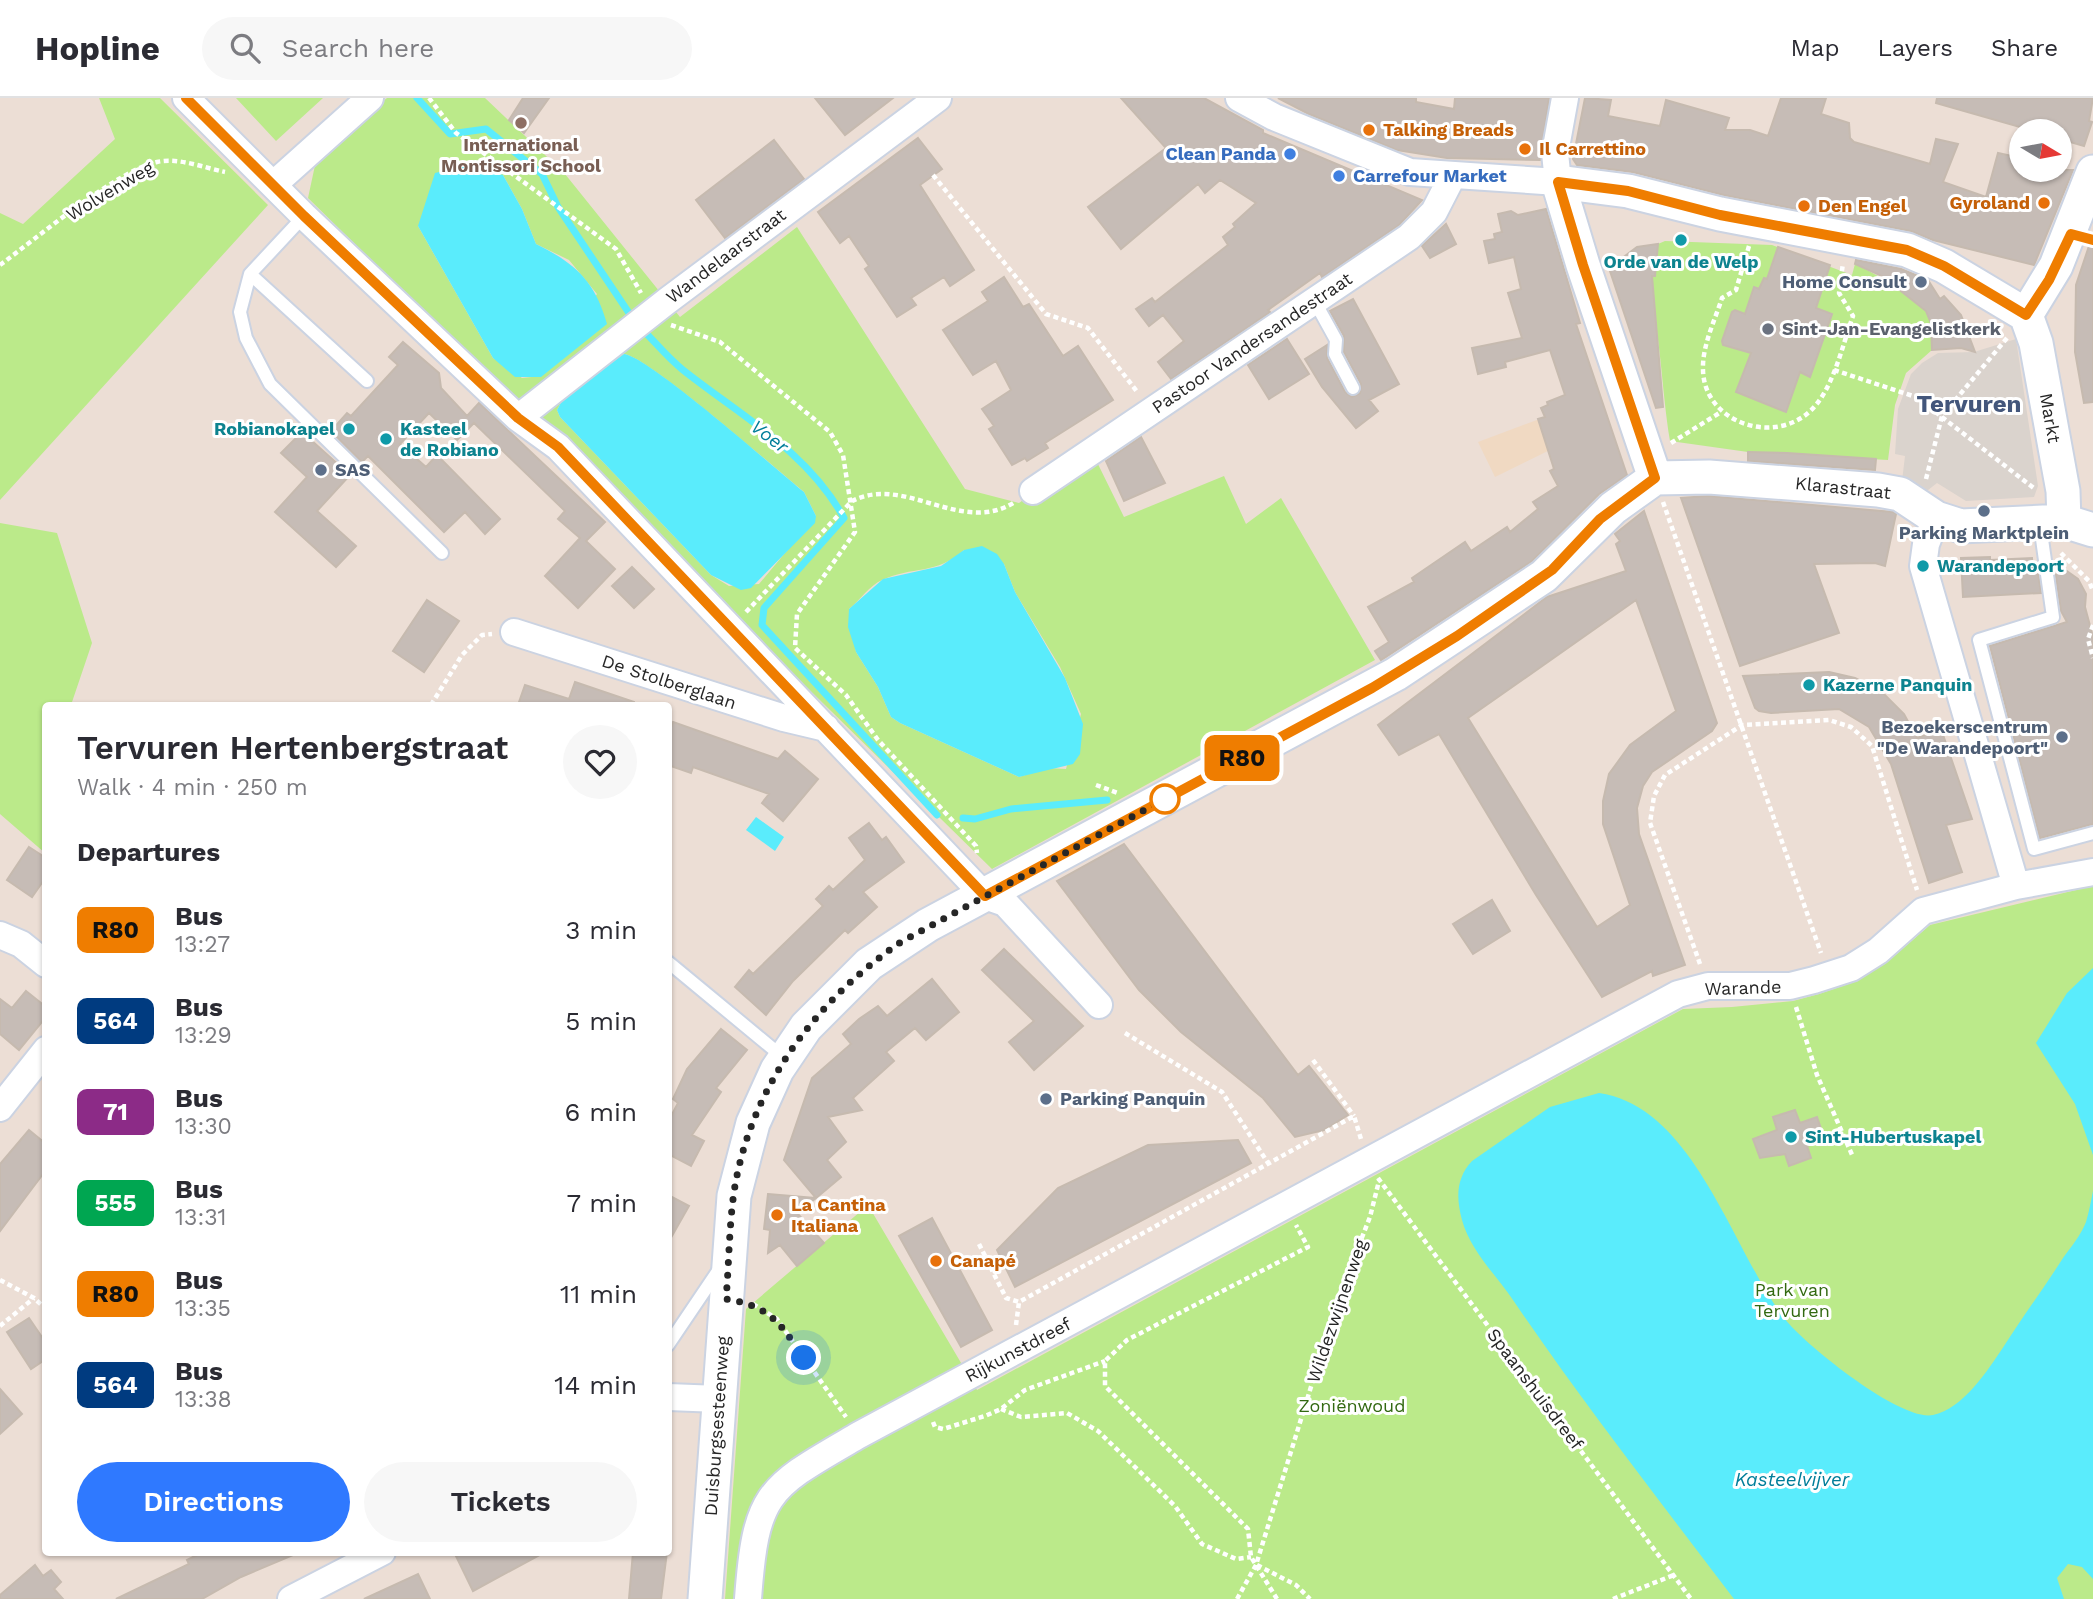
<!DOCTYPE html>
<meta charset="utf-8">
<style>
:root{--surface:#fff;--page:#f7f7f7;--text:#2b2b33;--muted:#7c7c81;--line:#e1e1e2;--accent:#2f79ff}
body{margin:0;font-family:"Work Sans",sans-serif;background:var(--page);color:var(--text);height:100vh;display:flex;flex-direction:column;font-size:26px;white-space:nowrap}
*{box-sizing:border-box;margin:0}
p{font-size:23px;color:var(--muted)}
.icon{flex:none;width:38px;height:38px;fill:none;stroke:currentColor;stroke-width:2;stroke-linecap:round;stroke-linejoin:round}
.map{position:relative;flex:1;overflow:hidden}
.details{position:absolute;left:42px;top:604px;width:630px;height:854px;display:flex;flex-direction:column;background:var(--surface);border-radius:7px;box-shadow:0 2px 5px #0004}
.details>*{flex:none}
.badge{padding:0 14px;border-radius:10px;font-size:24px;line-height:46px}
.needle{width:46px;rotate:100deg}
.buttons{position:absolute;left:2009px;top:21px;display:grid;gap:14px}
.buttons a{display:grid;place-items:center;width:63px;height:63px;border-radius:50%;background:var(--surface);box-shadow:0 2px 5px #0004;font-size:35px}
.you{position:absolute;width:35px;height:35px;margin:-18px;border:5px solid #fff;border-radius:50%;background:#1a73e8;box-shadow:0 0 0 10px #1a73e833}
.map>.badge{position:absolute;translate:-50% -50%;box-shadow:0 0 0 4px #fff}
h2{padding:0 35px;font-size:26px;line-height:63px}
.round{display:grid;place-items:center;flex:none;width:74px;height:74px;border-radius:37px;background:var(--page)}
.head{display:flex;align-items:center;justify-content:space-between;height:119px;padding:0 35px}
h1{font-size:33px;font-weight:600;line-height:52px}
.button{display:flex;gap:14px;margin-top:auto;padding:14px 35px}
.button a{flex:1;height:80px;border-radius:42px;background:var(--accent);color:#fff;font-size:28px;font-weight:600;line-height:80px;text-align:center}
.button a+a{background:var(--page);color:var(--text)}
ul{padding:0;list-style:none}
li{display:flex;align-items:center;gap:21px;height:91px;padding:0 35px}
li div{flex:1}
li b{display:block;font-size:26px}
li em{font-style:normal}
li .badge{min-width:77px;font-weight:700;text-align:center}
header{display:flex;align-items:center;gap:42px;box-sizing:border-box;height:98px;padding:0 35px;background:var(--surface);border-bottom:2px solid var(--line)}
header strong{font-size:33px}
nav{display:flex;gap:38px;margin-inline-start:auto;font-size:24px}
.search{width:490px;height:63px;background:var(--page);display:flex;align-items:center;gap:18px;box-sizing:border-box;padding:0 24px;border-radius:38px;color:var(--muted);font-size:26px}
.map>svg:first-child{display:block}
</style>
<header>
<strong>Hopline</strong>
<div class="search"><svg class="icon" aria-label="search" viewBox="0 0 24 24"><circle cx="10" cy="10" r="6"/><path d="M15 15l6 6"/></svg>Search here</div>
<nav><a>Map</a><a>Layers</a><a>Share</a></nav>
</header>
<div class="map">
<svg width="2093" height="1501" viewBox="0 0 2093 1501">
<rect width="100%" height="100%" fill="#ecded5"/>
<path fill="#f0d9c2" d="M1545 319 1564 345 1495 379 1478 344Z"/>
<path fill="#bbea8a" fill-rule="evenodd" d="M99 0H160L268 107 0 402V115L23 126 115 41Z
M236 0H323L276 43Z
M387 0H485L565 76 680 219 797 129 965 391 1019 405 1092 354 1124 419 1224 378 1246 426 1281 400 1375 562 992 771 308 100 317 58ZM503 77 522 111 536 146 569 162 597 196 541 278 522 280 493 260 418 128ZM624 256C647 258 777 372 804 394L816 418 759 486 729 488 711 477 560 319 557 312 564 299ZM964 452 1004 466 1015 494 1060 569 1081 616 1066 671 1048 670 1019 679 900 625 891 619 878 589 856 554 849 511C860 502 870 487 882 482 912 468 937 477 964 452Z
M1665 143 1772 147 1852 177 1855 166C1872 174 1923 201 1930 219 1934 229 1931 243 1932 252L1906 275 1895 307 1888 362 1748 354 1670 343C1661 288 1661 232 1646 178H1655L1658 146Z
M0 425 57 435 92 545 71 607H46L45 755 0 716Z
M2093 788V1501H725L746 1211 868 1107 977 1292 1683 911 1732 909 1793 903 1819 896 1857 883 1886 865 1930 827Z"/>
<path fill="#dad3cd" d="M2016 241 2038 388 2034 399 1966 403 1937 385 1923 396 1902 383 1905 358 1895 356 1898 311 1911 276 1922 265 1938 255 1974 254Z"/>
<path fill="#5aecfc" d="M470 66 503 77 522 111 536 146C575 165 595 183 607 226L541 279H515L493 260 418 128 435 75Z
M624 256C648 258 777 372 804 394L816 418 815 425 751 490 741 492 711 477 560 319 557 312 564 299Z
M982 448 997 456 1004 466 1015 494 1065 580 1083 626 1080 656 1073 666 1019 679 900 625 891 619 878 589 856 554 848 529 849 511 883 481 941 468 964 452Z
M756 719 784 739 775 753 746 732Z
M2093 870V1057L2075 1006 2036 945 2067 895Z
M1599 995C1695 1009 1732 1153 1785 1221 1804 1246 1901 1324 1933 1317 1963 1311 1988 1272 2004 1248 2023 1218 2044 1190 2063 1160 2071 1149 2081 1137 2086 1124 2089 1114 2091 1103 2093 1093V1481L2082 1469 2068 1466 2057 1480 2064 1501H1734C1659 1402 1583 1305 1513 1202 1496 1177 1470 1152 1462 1122 1456 1100 1456 1080 1472 1063L1550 1009Z"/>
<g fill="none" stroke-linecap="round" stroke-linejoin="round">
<path stroke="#5aecfc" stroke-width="7" d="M417 0 450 36 486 31 542 76 558 109 633 221
M641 230C655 244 668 260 683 272 741 318 807 353 844 420L764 510 762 527 937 717
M963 720 975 721 1011 711 1107 702"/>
</g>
<path fill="#c6bcb6" stroke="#c6baaf" stroke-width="2" fill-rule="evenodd" d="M523 0H549L524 35 509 22Z
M815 0H893L845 37Z
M1121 0H1204L1263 32V35L1422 102 1399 127 1322 179 1320 175 1268 212 1270 214 1171 281 1158 264 1184 243 1163 217 1149 228 1136 211 1152 200 1155 204 1228 147 1223 139 1235 129 1233 126 1256 105 1220 82 1205 95 1198 86 1121 151 1088 109 1166 50Z
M1278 0H1416V4L1454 11 1455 0H1549L1540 62 1447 60 1397 52 1309 16Z
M1585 0 1611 2 1608 18 1660 28 1666 2 1729 20 1725 32H1750L1768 38 1781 0H1826L1821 16 1849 25 1850 40 1854 44 1930 66 1936 41 1958 46 1943 84 1986 99 1998 55 2021 60V72H2073L2034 167 1933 142 1911 133 1724 97 1633 74 1577 67 1573 61Z
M1937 0H2093L2089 23 2092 24 2084 48 2060 41V33H2034L1936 5Z
M918 40 942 71 920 87 974 172 950 188 944 179 911 200 916 207 897 219 865 171 869 168 849 138 840 145 818 114Z
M774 42 804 81 725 140 696 102Z
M1546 111 1580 225 1576 226 1627 377 1599 396 1532 463 1381 562 1375 553 1389 544 1368 509 1414 484 1412 480 1465 444 1471 453 1507 429 1510 434 1538 411 1533 404 1558 388 1550 373 1554 371 1538 321 1545 319 1541 310 1548 307 1547 304 1565 297 1550 252 1505 264 1506 269 1478 276 1472 250 1522 240 1508 195 1521 191 1514 159 1489 165 1484 143 1495 141 1494 136 1502 134 1498 116 1511 113 1518 117Z
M1446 126 1456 146 1430 160 1422 148Z
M2090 145H2093V304L2084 305 2075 254 2076 187Z
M1658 146 1655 178H1652L1663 309 1656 310 1609 170 1637 149Z
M1778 149 1830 167 1816 210 1832 216 1810 279 1800 274 1786 314 1736 294 1751 255 1723 247 1722 243 1732 214 1735 212 1745 216 1754 189 1759 191 1764 180 1767 181Z
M1856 162 1901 171 1928 182 1940 201 1944 198 1961 217 1975 254 1961 250 1932 252 1931 225 1926 213 1882 178 1855 166Z
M1004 179 1023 209 1029 206 1063 258 1078 248 1113 302 1045 345 1048 350 1027 363 1025 360 1012 367 989 331 994 328 982 311 1011 292 996 263 973 277 943 232 988 203 982 194Z
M1353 201 1399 286 1369 302 1378 313 1356 330 1322 289 1305 261 1327 247V260L1345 294 1352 299 1360 295 1361 286 1344 254V238L1330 213Z
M1287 241 1309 276 1269 301 1248 267Z
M403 244 439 275 441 290 467 318 479 305 605 424 586 443 615 471 578 510 545 478 580 440 558 421 565 413 474 325 457 342 429 315 400 346 426 369 437 357 500 421 485 436 465 414 444 434 368 358 362 364 331 333 347 315 351 318 398 267 389 259Z
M302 334 350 377 317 413 356 448 336 469 275 414 307 379 281 355Z
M1141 339 1165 385 1124 403 1106 363Z
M1748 354 1787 355 1876 361 1875 372 1748 363Z
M1708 398 1893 414 1896 416 1885 468 1875 465 1814 466 1839 535 1740 568 1681 400Z
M1644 413 1717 625 1712 633 1652 674 1643 688 1637 710 1639 736 1685 867 1653 878 1652 873 1602 899 1536 797 1439 636 1399 657 1378 627 1547 499 1626 473 1616 446 1620 443 1615 436ZM1636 502 1676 613 1630 647 1609 676 1603 703V726L1630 807 1597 829 1468 620Z
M1990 459V462L2032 460 2033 476 2038 475 2041 495 1963 499 1961 460Z
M632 469 654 491 634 510 612 488Z
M2064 471 2078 481 2086 496 2085 509 2093 539V726L2040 740 1990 548 2067 524 2061 513 2055 472Z
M427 502 459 523 424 574 393 553Z
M1829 574 1855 580 1881 593 1904 616 1917 640 1941 631 1972 721 1946 727 1962 774 1929 785 1891 666 1869 629 1839 611 1771 615 1759 613 1755 610 1743 578Z
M575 584 634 604V607H518L525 587 569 601Z
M673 624 778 661 785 653 818 681 783 723 762 705 769 696 693 669 691 675 668 667V637Z
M869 725 882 742 886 739 904 764 863 794 877 809 848 835 845 832 793 883 766 917 735 889 749 872 753 876 823 808 816 801 829 788 833 792 865 762 849 740Z
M1124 746 1298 977 1309 968 1348 1017 1324 1032 1295 1039 1263 1000 1181 934 1139 892 1057 783Z
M29 749 46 760V779L32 799 7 782Z
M1492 802 1510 833 1473 856 1453 826Z
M1004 851 1083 928 1034 972 1009 944 1034 923 982 872Z
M932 881 959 914 926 942 915 930 886 954 894 963 853 1000 862 1012 828 1019 846 1044 827 1062 841 1079 816 1100 784 1062 812 980 851 946 843 936 859 921 878 908 887 918Z
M26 893 46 909V919L19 952 0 936V901L12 910Z
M721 931 747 952 716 990 721 994 692 1037 704 1043 691 1068 668 1056V1024L678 1005 673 1001 687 971Z
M1795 1012 1800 1025 1817 1019 1825 1042 1807 1048 1811 1060 1789 1068 1785 1056 1760 1060 1753 1041 1777 1032 1773 1019Z
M29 1032 46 1046V1072L0 1133V1066Z
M1238 1042 1251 1065 1015 1189 997 1152 1058 1090 1148 1047Z
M768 1096 816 1100 797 1115 824 1145 797 1168 780 1147 768 1155 770 1132 764 1131Z
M668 1097 689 1108 668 1145Z
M932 1120 992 1232 961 1249 899 1138Z
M29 1220 46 1245V1261L31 1271 7 1234Z
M0 1291 22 1316 0 1336Z
M203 1454H300L241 1479 202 1501H116L189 1466 187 1462Z
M454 1454H545L473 1493Z
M633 1454H667L661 1501H629Z
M35 1467 43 1478 51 1472 61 1484 54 1491 63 1501H0V1497Z
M418 1476 430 1501H364Z"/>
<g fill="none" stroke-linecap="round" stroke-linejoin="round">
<g stroke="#cbd3e2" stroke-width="16">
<path id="service" d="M304 118 250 176 240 214 246 240 270 286 442 455
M250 176 367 283
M1315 204 1336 242 1335 256 1353 290
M2040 427 2053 519 1979 542 2034 751 2093 735
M668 864 784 960
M668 1247 720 1170"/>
</g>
<g stroke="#cbd3e2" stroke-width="30">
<path id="minor" d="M186 0 304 118 518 320 558 349 985 798 1005 805 1099 907
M1239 0 1274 19 1410 74 1558 84 1555 55 1565 0
M274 86 370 0
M518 320 667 203 938 0
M1033 393 1409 139 1434 114 1452 79
M1936 420 1926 446 1923 468 2016 788
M514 534 784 620 826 630
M0 837 21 846 46 866
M0 1010 46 952
M668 1299 719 1301
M291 1501 382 1454
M748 1501C756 1392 768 1390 859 1337L1678 896 1708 888H1790L1814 882 1851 870 1878 853 1923 813 2016 788 2093 774"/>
</g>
<g stroke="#cbd3e2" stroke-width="37">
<path id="tertiary" d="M2026 217 2036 245 2063 393 2064 423
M2026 217 2056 168 2093 74
M1655 380 1583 167 1558 84 1628 93 1720 116 1907 152 1944 168 2026 217
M1655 380 1709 379 1878 392 1900 396 1936 420 1961 428 2064 423 2093 432
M705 1501 734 1098 753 1025 777 972 806 929 869 866 928 827 1396 576 1544 478 1613 410 1655 380"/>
</g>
<path stroke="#fff" stroke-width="4.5" stroke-dasharray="5 3.5" stroke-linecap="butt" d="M429 0 456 35 616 151 641 195
M933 77 1046 216 1088 230 1138 295
M1749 148 1736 192 1722 200C1715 222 1702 248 1703 272 1704 323 1770 347 1808 315 1833 294 1842 248 1853 218L1839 195 1843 165
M0 167C37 140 116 73 157 64 178 59 205 70 225 74
M671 227 720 244 830 334 843 357 855 434 797 516 795 550 846 597 878 642 976 748 977 755
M1834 272 1916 299 2035 391
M1671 345 1721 314
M1926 381 1942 318 2007 240
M1663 404 1821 855
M2061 455 2089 483 2093 493
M746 514 852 403C905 376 961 438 1015 404
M2093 527 2088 541 2093 560
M431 607 462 557 482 537 492 536
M1096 687 1118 695
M1700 866 1650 725 1654 698 1665 677 1742 627 1829 622 1851 629 1872 648 1917 792
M1796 909 1817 977 1853 1059
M1125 935 1222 994 1268 1065
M1313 962 1354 1018
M1378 1080 1691 1501
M979 1146 1006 1200 1019 1204 1354 1018 1361 1041
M0 1182 34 1200 46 1211
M753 1206 777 1221 846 1319
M1016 1227 1019 1204
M0 1228 34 1200
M1001 1311 1021 1319 1067 1315 1098 1333 1175 1408 1202 1446 1236 1461 1251 1459
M933 1324 935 1329 943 1331 985 1318 1001 1311 1025 1292 1105 1263
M1257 1467 1296 1487 1310 1501
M1237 1501 1256 1467 1339 1198 1370 1119 1379 1083
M1277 1501 1251 1459 1248 1431 1105 1288V1263L1127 1242 1308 1149 1296 1127
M1613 1501 1674 1477"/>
<use href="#service" stroke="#fff" stroke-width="12"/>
<use href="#minor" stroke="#fff" stroke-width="26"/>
<use href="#tertiary" stroke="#fff" stroke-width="33"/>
</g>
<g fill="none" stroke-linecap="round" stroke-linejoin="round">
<g stroke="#fff" stroke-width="16">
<path id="line" d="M186 0 304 118 518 320 558 349 985 798 1372 590 1457 538 1552 472 1600 421 1655 380 1583 167 1558 84 1628 93 1720 117 1907 152 1944 168 2026 217 2049 182 2071 136 2093 142"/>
</g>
<use href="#line" stroke="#ef7d00" stroke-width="10"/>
<path stroke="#262626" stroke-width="7" stroke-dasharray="0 12.6" d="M804 1260C780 1225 770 1208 726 1201 729 1166 729 1129 734 1094 750 990 815 903 901 844L1165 701"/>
</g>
<circle fill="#8d6e63" stroke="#fff" stroke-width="2.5" cx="521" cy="25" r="7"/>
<g fill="#e8710a" stroke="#fff" stroke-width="2.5">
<circle cx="1369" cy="32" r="7"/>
<circle cx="1525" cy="51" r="7"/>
<circle cx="2044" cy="105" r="7"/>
<circle cx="1804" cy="108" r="7"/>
<circle cx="777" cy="1117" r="7"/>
<circle cx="936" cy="1163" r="7"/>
</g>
<g fill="#3f7fe0" stroke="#fff" stroke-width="2.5">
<circle cx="1290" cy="56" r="7"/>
<circle cx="1339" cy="78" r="7"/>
</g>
<g fill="#0f9aa8" stroke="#fff" stroke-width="2.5">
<circle cx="1681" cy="142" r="7"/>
<circle cx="349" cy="331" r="7"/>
<circle cx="386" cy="341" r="7"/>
<circle cx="1923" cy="468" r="7"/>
<circle cx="1809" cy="587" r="7"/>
<circle cx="1791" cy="1039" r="7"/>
</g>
<g fill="#5c6f8a" stroke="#fff" stroke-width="2.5">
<circle cx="1921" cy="184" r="7"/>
<circle cx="321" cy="372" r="7"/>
<circle cx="1984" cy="413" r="7"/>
<circle cx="2062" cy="639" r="7"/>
<circle cx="1046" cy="1001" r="7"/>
</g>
<circle fill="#6b7280" stroke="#fff" stroke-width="2.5" cx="1768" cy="231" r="7"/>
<circle fill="#fff" stroke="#ef7d00" stroke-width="3.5" cx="1165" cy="701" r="14"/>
<g text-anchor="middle" stroke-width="6" stroke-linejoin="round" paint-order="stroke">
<g font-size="18" font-weight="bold" fill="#c56008" stroke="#fff" text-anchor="start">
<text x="1383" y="38">Talking Breads</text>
<text x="1539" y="57">Il Carrettino</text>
<text x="2030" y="111" text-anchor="end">Gyroland</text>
<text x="1818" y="114">Den Engel</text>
<text x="791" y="1113">La Cantina<tspan x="791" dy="21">Italiana</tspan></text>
<text x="950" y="1169">Canapé</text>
</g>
<g font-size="18" font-weight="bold" fill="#785e54" stroke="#fff">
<text x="521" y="53">International<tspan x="521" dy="21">Montissori School</tspan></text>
</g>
<g font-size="18" font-weight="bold" fill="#366cbe" stroke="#fff" text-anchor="end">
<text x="1276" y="62">Clean Panda</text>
<text x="1353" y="84" text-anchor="start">Carrefour Market</text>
</g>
<g font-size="18" fill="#262626" stroke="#fff">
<text transform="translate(110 93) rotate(-31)" y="6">Wolvenweg</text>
<text transform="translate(726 158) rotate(-37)" y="6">Wandelaarstraat</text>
<text transform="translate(1252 245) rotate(-34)" y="6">Pastoor Vandersandestraat</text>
<text transform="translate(2050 320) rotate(80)" y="6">Markt</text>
<text transform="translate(1843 390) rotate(6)" y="6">Klarastraat</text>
<text transform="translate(669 584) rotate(18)" y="6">De Stolberglaan</text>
<text transform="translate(1743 890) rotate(-2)" y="6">Warande</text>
<text transform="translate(1337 1213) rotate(-71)" y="6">Wildezwijnenweg</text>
<text transform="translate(1018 1252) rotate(-28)" y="6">Rijkunstdreef</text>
<text transform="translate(1535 1291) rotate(53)" y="6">Spaanshuisdreef</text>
<text transform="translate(717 1328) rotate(-86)" y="6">Duisburgsesteenweg</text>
</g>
<g font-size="18" font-weight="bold" fill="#0d838f" stroke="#fff" text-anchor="start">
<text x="1681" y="170" text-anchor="middle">Orde van de Welp</text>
<text x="335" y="337" text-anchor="end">Robianokapel</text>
<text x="400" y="337">Kasteel<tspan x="400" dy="21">de Robiano</tspan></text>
<text x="1937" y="474">Warandepoort</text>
<text x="1823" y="593">Kazerne Panquin</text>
<text x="1805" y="1045">Sint-Hubertuskapel</text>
</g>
<g font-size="18" font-weight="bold" fill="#4e5e75" stroke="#fff" text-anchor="end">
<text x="1907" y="190">Home Consult</text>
<text x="335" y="378" text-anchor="start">SAS</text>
<text x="1984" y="441" text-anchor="middle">Parking Marktplein</text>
<text x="2048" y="635">Bezoekerscentrum<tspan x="2048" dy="21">"De Warandepoort"</tspan></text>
<text x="1060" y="1007" text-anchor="start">Parking Panquin</text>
</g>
<g font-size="18" font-weight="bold" fill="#5b616d" stroke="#fff" text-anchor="start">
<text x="1782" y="237">Sint-Jan-Evangelistkerk</text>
</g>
<g font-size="18" fill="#326911" stroke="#fff">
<text x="1792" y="1198">Park van<tspan x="1792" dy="21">Tervuren</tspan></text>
<text x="1352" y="1314">Zoniënwoud</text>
</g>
<g font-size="19" font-style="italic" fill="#017e9a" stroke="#fff">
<text transform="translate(770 338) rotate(37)" y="7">Voer</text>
<text x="1792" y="1388">Kasteelvijver</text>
</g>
<g font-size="24" font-weight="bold" fill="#43567b" stroke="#fff">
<text x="1969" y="314">Tervuren</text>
</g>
</g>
</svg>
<div class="buttons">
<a><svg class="needle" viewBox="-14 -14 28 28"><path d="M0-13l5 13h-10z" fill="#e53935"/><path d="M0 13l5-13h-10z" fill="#7c7c81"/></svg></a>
</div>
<div class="you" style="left:804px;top:1260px"></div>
<b class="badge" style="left:1242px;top:660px;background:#ef7d00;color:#111">R80</b>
<section class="details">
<div class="head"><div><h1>Tervuren Hertenbergstraat</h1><p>Walk · 4 min · 250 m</p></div><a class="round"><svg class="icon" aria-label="heart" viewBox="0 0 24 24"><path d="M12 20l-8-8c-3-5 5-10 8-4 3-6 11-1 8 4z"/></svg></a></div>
<h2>Departures</h2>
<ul>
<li><span class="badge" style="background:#ef7d00;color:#111">R80</span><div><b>Bus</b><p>13:27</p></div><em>3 min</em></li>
<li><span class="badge" style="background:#003b80;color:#fff">564</span><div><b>Bus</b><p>13:29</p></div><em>5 min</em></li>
<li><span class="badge" style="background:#8c2b87;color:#fff">71</span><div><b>Bus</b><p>13:30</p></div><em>6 min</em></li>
<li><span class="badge" style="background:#00a651;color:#fff">555</span><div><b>Bus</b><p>13:31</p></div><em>7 min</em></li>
<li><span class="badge" style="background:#ef7d00;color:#111">R80</span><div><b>Bus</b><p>13:35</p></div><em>11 min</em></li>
<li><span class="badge" style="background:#003b80;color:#fff">564</span><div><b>Bus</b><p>13:38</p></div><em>14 min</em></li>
</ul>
<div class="button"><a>Directions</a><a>Tickets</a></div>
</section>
</div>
